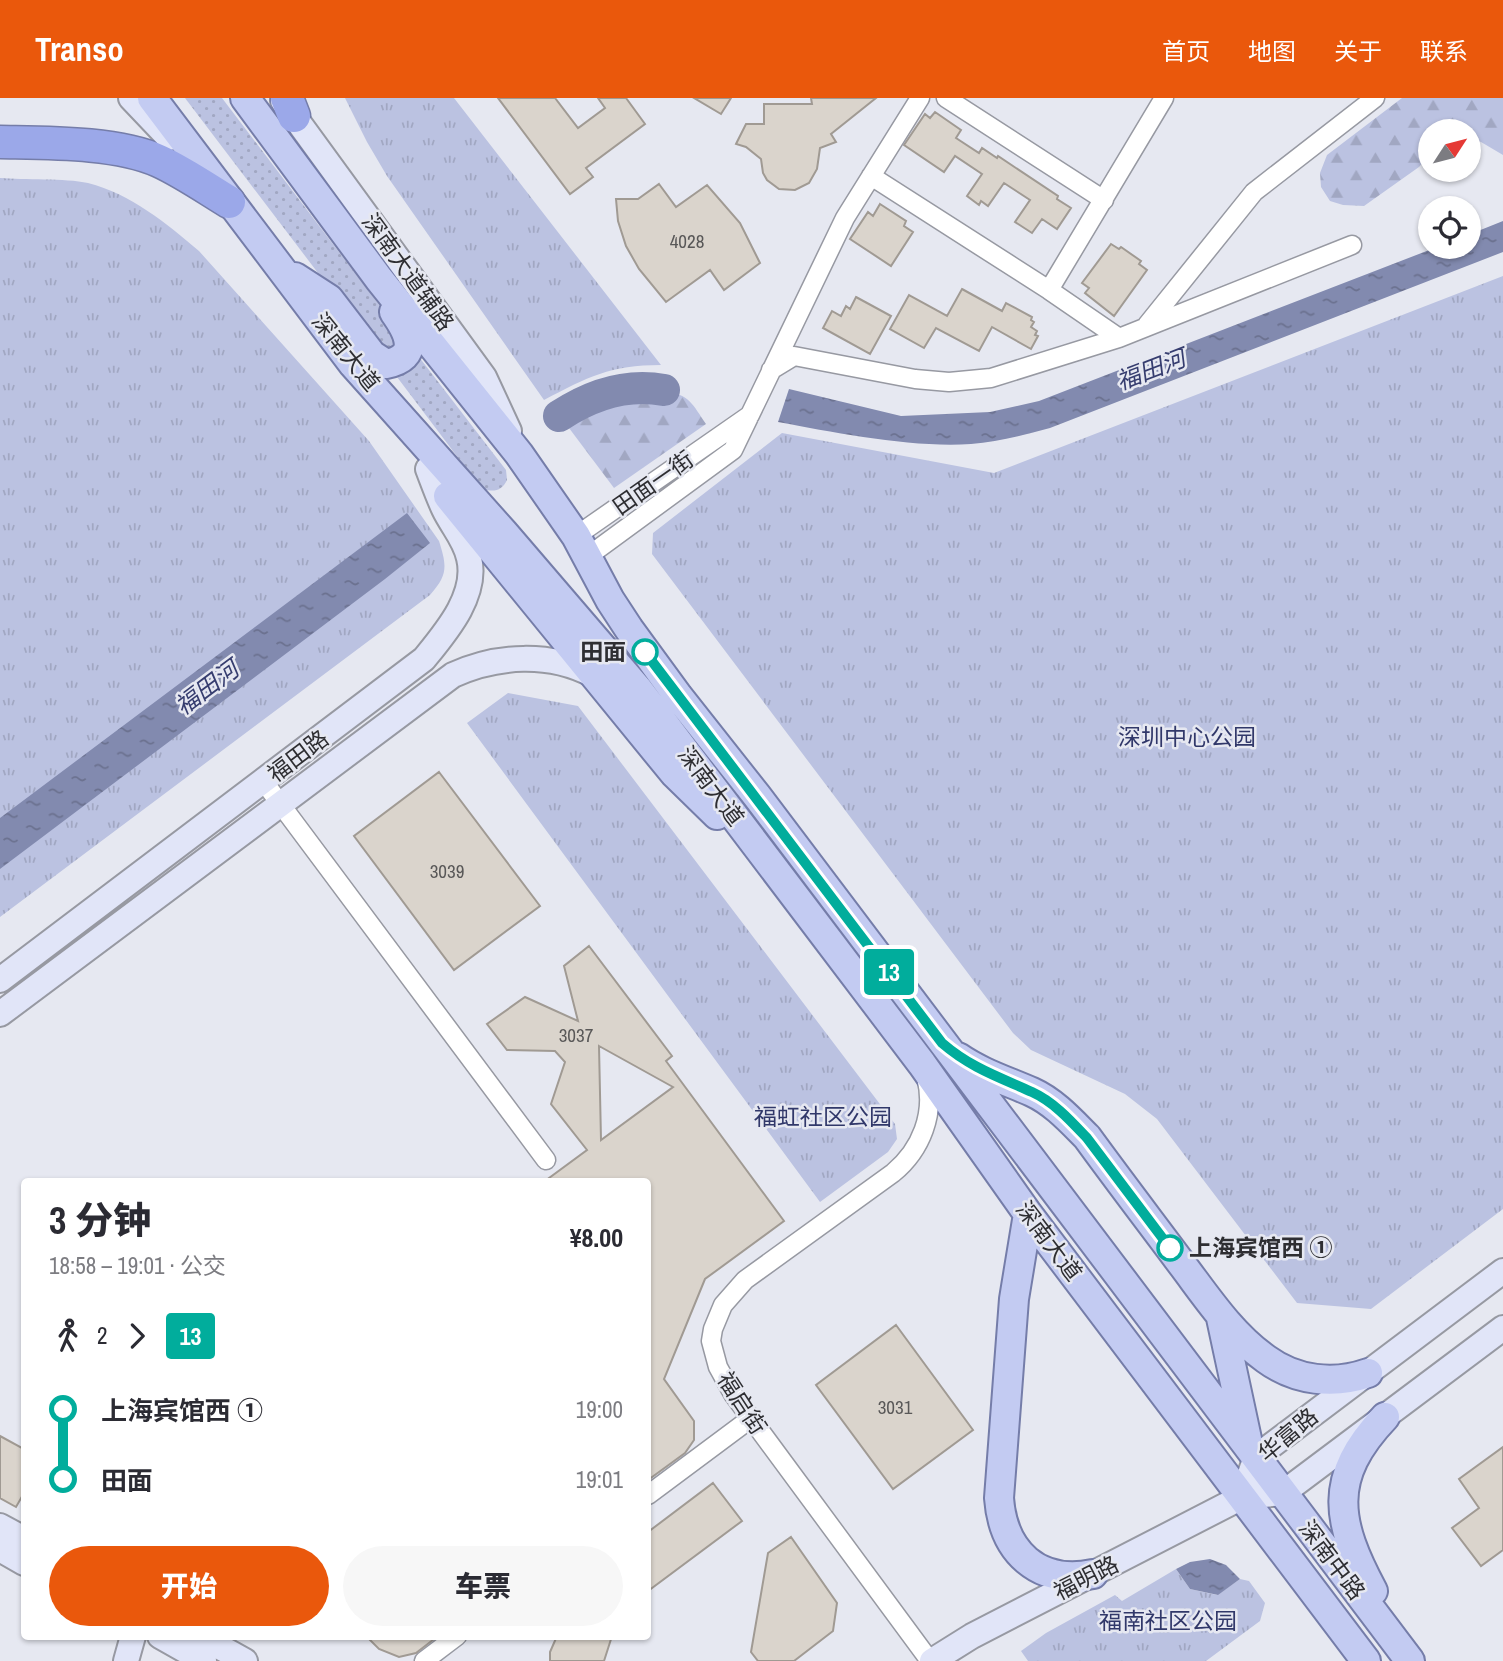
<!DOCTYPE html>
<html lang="zh">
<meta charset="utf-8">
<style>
:root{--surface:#fff;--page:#f7f7f7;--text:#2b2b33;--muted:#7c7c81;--accent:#ea580c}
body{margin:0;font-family:"Archivo Narrow","Noto Sans SC",sans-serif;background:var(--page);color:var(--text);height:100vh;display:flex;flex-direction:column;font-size:26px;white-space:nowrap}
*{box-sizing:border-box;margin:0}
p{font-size:23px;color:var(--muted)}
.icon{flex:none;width:38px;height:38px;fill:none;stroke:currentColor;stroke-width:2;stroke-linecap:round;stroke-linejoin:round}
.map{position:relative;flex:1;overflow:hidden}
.panel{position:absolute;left:21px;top:1080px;width:630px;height:462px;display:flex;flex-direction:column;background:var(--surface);border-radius:7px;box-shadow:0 2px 5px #0004}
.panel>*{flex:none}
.badge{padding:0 14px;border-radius:5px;font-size:24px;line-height:46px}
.needle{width:46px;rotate:54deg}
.buttons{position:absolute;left:1418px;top:21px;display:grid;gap:14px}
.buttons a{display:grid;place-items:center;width:63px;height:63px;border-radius:50%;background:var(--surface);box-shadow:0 2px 5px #0004;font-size:35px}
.map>.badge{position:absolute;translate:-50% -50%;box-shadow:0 0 0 4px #fff}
.legs{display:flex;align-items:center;gap:10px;height:77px;padding:0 28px;font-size:23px}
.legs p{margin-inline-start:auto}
.headline{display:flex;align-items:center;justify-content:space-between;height:119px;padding:0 28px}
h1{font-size:38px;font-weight:800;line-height:52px}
.button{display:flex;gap:14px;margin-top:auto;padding:14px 28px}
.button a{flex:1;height:80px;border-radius:42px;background:var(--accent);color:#fff;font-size:28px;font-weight:800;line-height:80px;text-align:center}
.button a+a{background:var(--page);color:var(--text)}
ul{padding:0 28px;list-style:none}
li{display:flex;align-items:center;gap:24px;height:70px;font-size:26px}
li i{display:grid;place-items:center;width:10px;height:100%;margin:0 9px;background:currentColor}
li i::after{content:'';width:18px;height:18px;margin:-9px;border:5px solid;border-radius:50%;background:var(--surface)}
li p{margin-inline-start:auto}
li:first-child i{background:linear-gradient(#0000 50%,currentColor 0)}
li:last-child i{background:linear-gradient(currentColor 50%,#0000 0)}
header{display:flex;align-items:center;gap:42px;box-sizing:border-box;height:98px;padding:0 35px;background:var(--accent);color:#fff}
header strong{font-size:33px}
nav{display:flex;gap:38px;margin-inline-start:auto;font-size:24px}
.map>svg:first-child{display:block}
</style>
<header>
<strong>Transo</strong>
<nav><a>首页</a><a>地图</a><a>关于</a><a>联系</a></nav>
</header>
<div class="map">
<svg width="1503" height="1563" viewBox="0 0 1503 1563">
<defs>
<pattern id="grass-dots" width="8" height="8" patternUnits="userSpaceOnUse" patternTransform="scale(1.75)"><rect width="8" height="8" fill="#bbc2e1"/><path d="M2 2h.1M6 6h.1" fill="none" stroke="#a1a7c2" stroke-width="1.8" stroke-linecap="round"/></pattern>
<pattern id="forest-firs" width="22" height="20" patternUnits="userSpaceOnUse" patternTransform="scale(1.75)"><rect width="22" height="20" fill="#bbc2e1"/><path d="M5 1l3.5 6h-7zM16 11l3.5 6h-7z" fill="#a1a7c2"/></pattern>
<pattern id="park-tufts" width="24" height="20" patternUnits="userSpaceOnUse" patternTransform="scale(1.75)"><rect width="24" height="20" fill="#bbc2e1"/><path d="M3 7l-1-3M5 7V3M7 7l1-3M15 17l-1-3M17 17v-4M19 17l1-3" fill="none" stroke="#a1a7c2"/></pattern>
<pattern id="water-ripples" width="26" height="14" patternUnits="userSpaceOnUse" patternTransform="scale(1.75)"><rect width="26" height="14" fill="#828aaf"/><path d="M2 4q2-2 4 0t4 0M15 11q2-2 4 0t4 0" fill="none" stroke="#6b718f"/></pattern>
</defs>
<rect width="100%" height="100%" fill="#e6e8f1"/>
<path fill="url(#grass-dots)" d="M185 0H222L399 233 401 239 390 254 375 250Z
M419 259 506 372 507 382C502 393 493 395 481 390L397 279V275Z"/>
<path fill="url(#forest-firs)" d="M1402 0H1503V57L1481 44 1468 40V33H1430V57L1419 69 1364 108 1343 107 1330 103 1321 89 1320 75 1327 57Z
M664 294C689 295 693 307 706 326L614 390 566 326C604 306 622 299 664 294Z"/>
<path fill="url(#park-tufts)" d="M345 0H454L661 267C610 267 588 279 544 302L387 78 367 44Z
M0 80C24 82 65 80 88 85 131 96 166 125 199 153L369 343 439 443C447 468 448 477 430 497L0 819Z
M1503 178V1111L1371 1211 1297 1205 1157 1021 1125 996 1031 952 1013 935 652 456 653 435 782 335 994 375Z
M508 595 578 608 895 1026 897 1041 888 1054 820 1104 467 625Z
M1176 1471 1190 1491 1217 1497 1240 1481 1249 1483 1265 1505 1260 1523 1206 1563H1028L1021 1553 1046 1535 1115 1497 1122 1503Z"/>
<path fill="url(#water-ripples)" d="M1503 123V154L1050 330C1024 337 998 344 971 346 912 350 837 335 778 324L789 291 901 318 990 314 1039 303 1437 149H1468V137Z
M407 415 430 445 385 481 0 771V720Z
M1210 1461 1226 1467 1240 1481 1218 1497 1190 1491 1176 1471 1190 1464Z"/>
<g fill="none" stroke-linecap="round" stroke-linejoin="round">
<path stroke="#828aaf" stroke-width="32" d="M559 318C591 297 626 285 664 292"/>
</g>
<path fill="#dad4cc" stroke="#a09a93" stroke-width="2" fill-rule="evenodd" d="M498 0H555L578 30 605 10 598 0H626L645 26 586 70 593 79 570 96Z
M694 0H731L721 16Z
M811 0H876L831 36 836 44 820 50 817 71 809 85 795 92 779 91 767 82 763 75 761 61 746 49 736 46 746 26H764V6H812Z
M935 14 961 32 956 40 979 55 982 50 997 60 998 58 1058 98 1057 101 1071 110 1057 131 1042 121 1032 135 1015 124 1030 102 1004 85 988 108 981 103 979 107 967 98 982 76 955 58 944 74 904 47 925 16 930 20Z
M659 86 676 109 707 87 740 125 760 165 724 192 710 172 666 204 639 171 626 148 618 123 616 101H638Z
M880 106 906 123 904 128 913 134 891 168 850 141 868 114 873 118Z
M1111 146 1119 151 1121 149 1141 163 1139 166 1147 172 1114 218 1085 195 1089 190 1082 185Z
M962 191 1002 213 1006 205 1032 219 1031 222 1034 224 1031 229 1037 233 1035 237 1038 238 1031 251 992 229 979 253 936 230 924 250 890 231 909 197 947 218Z
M856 199 891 218 870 256 823 230 832 213 841 218 846 208 850 211Z
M439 674 540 808 454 872 354 738Z
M589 848 672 958 666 963 784 1123 705 1181 664 1281 694 1323V1342L685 1355 648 1382V1083H545L587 1052 551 1006 565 964 555 953 507 952 487 926 525 899 578 923 564 868ZM599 948 673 989 601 1042Z
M896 1227 973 1332 893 1391 816 1287Z
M0 1338 24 1351V1395L16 1409 0 1400Z
M1503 1349V1452L1481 1468 1452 1430 1479 1410 1459 1381Z
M713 1385 742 1423 648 1493V1434Z
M791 1439 837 1505 833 1533 794 1563H758L751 1554 768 1455Z
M366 1538H438L416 1555 399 1559 379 1551Z
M557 1538H612L604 1563H550V1554Z"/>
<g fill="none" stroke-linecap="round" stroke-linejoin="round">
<g stroke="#9799a2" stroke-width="21">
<path id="street" d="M946 0 1104 102
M871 78 1049 192 1119 240
M1049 192 1164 0
M1147 227 1254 94 1375 0
M771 272 794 258 915 281 949 284 991 280 1119 240 1352 147
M576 438 750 317
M587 459 733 352 845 120 920 0
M264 684 546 1062
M926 979C936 1015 921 1052 893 1075L745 1182 723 1207 713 1231 711 1243 718 1269 733 1296 930 1563
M648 1397 750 1321
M424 1563 457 1538"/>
</g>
<g stroke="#9799a2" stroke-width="28">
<path id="secondary" d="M131 0 169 40
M283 3 484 279 509 333
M0 882 424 561C446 534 478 497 469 460 465 441 452 428 444 411 438 398 433 384 428 371
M0 916 453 577C497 557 550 554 593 577
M1242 1399 1256 1359 1503 1173
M0 1428 24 1441
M0 1451 24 1465
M160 1538 204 1563
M200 1538 245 1563
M126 1563 133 1538
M932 1563 972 1538 1242 1399 1283 1395 1503 1230"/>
</g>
<g stroke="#757da9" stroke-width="32">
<path id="primary" d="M152 0 353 266 504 435 637 590 922 966 1028 1116 1366 1563
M245 0 379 181 519 356 576 438 610 502 629 531 678 598 757 698 1410 1563
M295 179 329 201 372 257 386 266C421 259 409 235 394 214
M448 398 674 675 717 717
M958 959C981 975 1007 983 1032 994 1054 1004 1071 1023 1087 1039 1119 1083 1152 1126 1184 1169 1208 1201 1232 1237 1266 1261 1296 1283 1334 1287 1368 1275
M1028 1116 1014 1201 999 1400C1003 1454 1038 1487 1093 1476
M1221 1220 1247 1341
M1373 1493C1336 1424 1327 1380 1385 1319"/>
</g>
<g stroke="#757da9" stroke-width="35">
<path id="highway" d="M287 0 294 18
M0 44C47 45 117 44 159 63 183 74 206 90 229 104"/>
</g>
<use href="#street" stroke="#fff" stroke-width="18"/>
<use href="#secondary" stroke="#e1e5f8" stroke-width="24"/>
<use href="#primary" stroke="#c3cbf2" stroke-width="28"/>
<use href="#highway" stroke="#9ba8e9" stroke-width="32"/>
</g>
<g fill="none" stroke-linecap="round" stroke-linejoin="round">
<g stroke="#fff" stroke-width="16">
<path id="line-1" d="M645 554 942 945C971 970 999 979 1032 994 1054 1004 1071 1023 1087 1040L1170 1150"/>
</g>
<use href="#line-1" stroke="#01ad9c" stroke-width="10"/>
</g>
<g fill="#fff" stroke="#01ad9c" stroke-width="3.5">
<circle cx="645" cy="554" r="12"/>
<circle cx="1170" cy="1150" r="12"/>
</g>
<g text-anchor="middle" stroke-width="5" stroke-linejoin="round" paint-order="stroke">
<g font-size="19" fill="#595858">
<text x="687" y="150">4028</text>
<text x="447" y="780">3039</text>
<text x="576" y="944">3037</text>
<text x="895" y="1316">3031</text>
</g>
<g font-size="23" fill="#2e2e32" stroke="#e6e8f1">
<text transform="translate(408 174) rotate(54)" y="8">深南大道辅路</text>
<text transform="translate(346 254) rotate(51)" y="8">深南大道</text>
<text transform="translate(653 385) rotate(-35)" y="8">田面一街</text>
<text transform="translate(298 658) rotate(-37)" y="8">福田路</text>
<text transform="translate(711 688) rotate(53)" y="8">深南大道</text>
<text transform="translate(1049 1143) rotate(53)" y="8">深南大道</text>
<text transform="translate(742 1305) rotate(57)" y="8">福启街</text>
<text transform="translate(1288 1337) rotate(-40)" y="8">华富路</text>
<text transform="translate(1332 1462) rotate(53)" y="8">深南中路</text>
<text transform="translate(1086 1480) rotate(-27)" y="8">福明路</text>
</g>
<g font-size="23" font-weight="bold" fill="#2e2e32" stroke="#e6e8f1" text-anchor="end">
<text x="626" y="562">田面</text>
<text x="1189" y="1158" text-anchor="start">上海宾馆西 ①</text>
</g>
<g font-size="23" fill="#31386a" stroke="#e6e8f1">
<text x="1187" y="647">深圳中心公园</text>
<text x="823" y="1027">福虹社区公园</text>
<text x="1168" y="1531">福南社区公园</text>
</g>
<g font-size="24" font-style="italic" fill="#363d6f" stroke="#e6e8f1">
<text transform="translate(1151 272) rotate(-21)" y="8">福田河</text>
<text transform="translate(207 590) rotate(-37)" y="8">福田河</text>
</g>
</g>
</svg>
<div class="buttons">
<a><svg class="needle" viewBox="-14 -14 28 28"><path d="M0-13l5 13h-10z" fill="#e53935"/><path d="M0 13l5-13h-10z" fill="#7c7c81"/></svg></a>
<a><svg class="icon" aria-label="locate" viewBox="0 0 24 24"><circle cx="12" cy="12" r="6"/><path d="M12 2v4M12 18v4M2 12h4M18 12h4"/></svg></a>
</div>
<b class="badge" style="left:889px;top:874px;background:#01ad9c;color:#fff">13</b>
<section class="panel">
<div class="headline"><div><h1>3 分钟</h1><p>18:58 – 19:01 · 公交</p></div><b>¥8.00</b></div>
<div class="legs"><svg class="icon" aria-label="walk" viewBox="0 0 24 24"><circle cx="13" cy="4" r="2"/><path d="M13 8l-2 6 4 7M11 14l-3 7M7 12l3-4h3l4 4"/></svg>2<svg class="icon" aria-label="forward" viewBox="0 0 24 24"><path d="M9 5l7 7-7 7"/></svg><b class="badge" style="background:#01ad9c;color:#fff">13</b></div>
<ul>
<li><i style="color:#01ad9c"></i><b>上海宾馆西 ①</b><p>19:00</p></li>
<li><i style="color:#01ad9c"></i><b>田面</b><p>19:01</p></li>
</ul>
<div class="button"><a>开始</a><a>车票</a></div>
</section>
</div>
